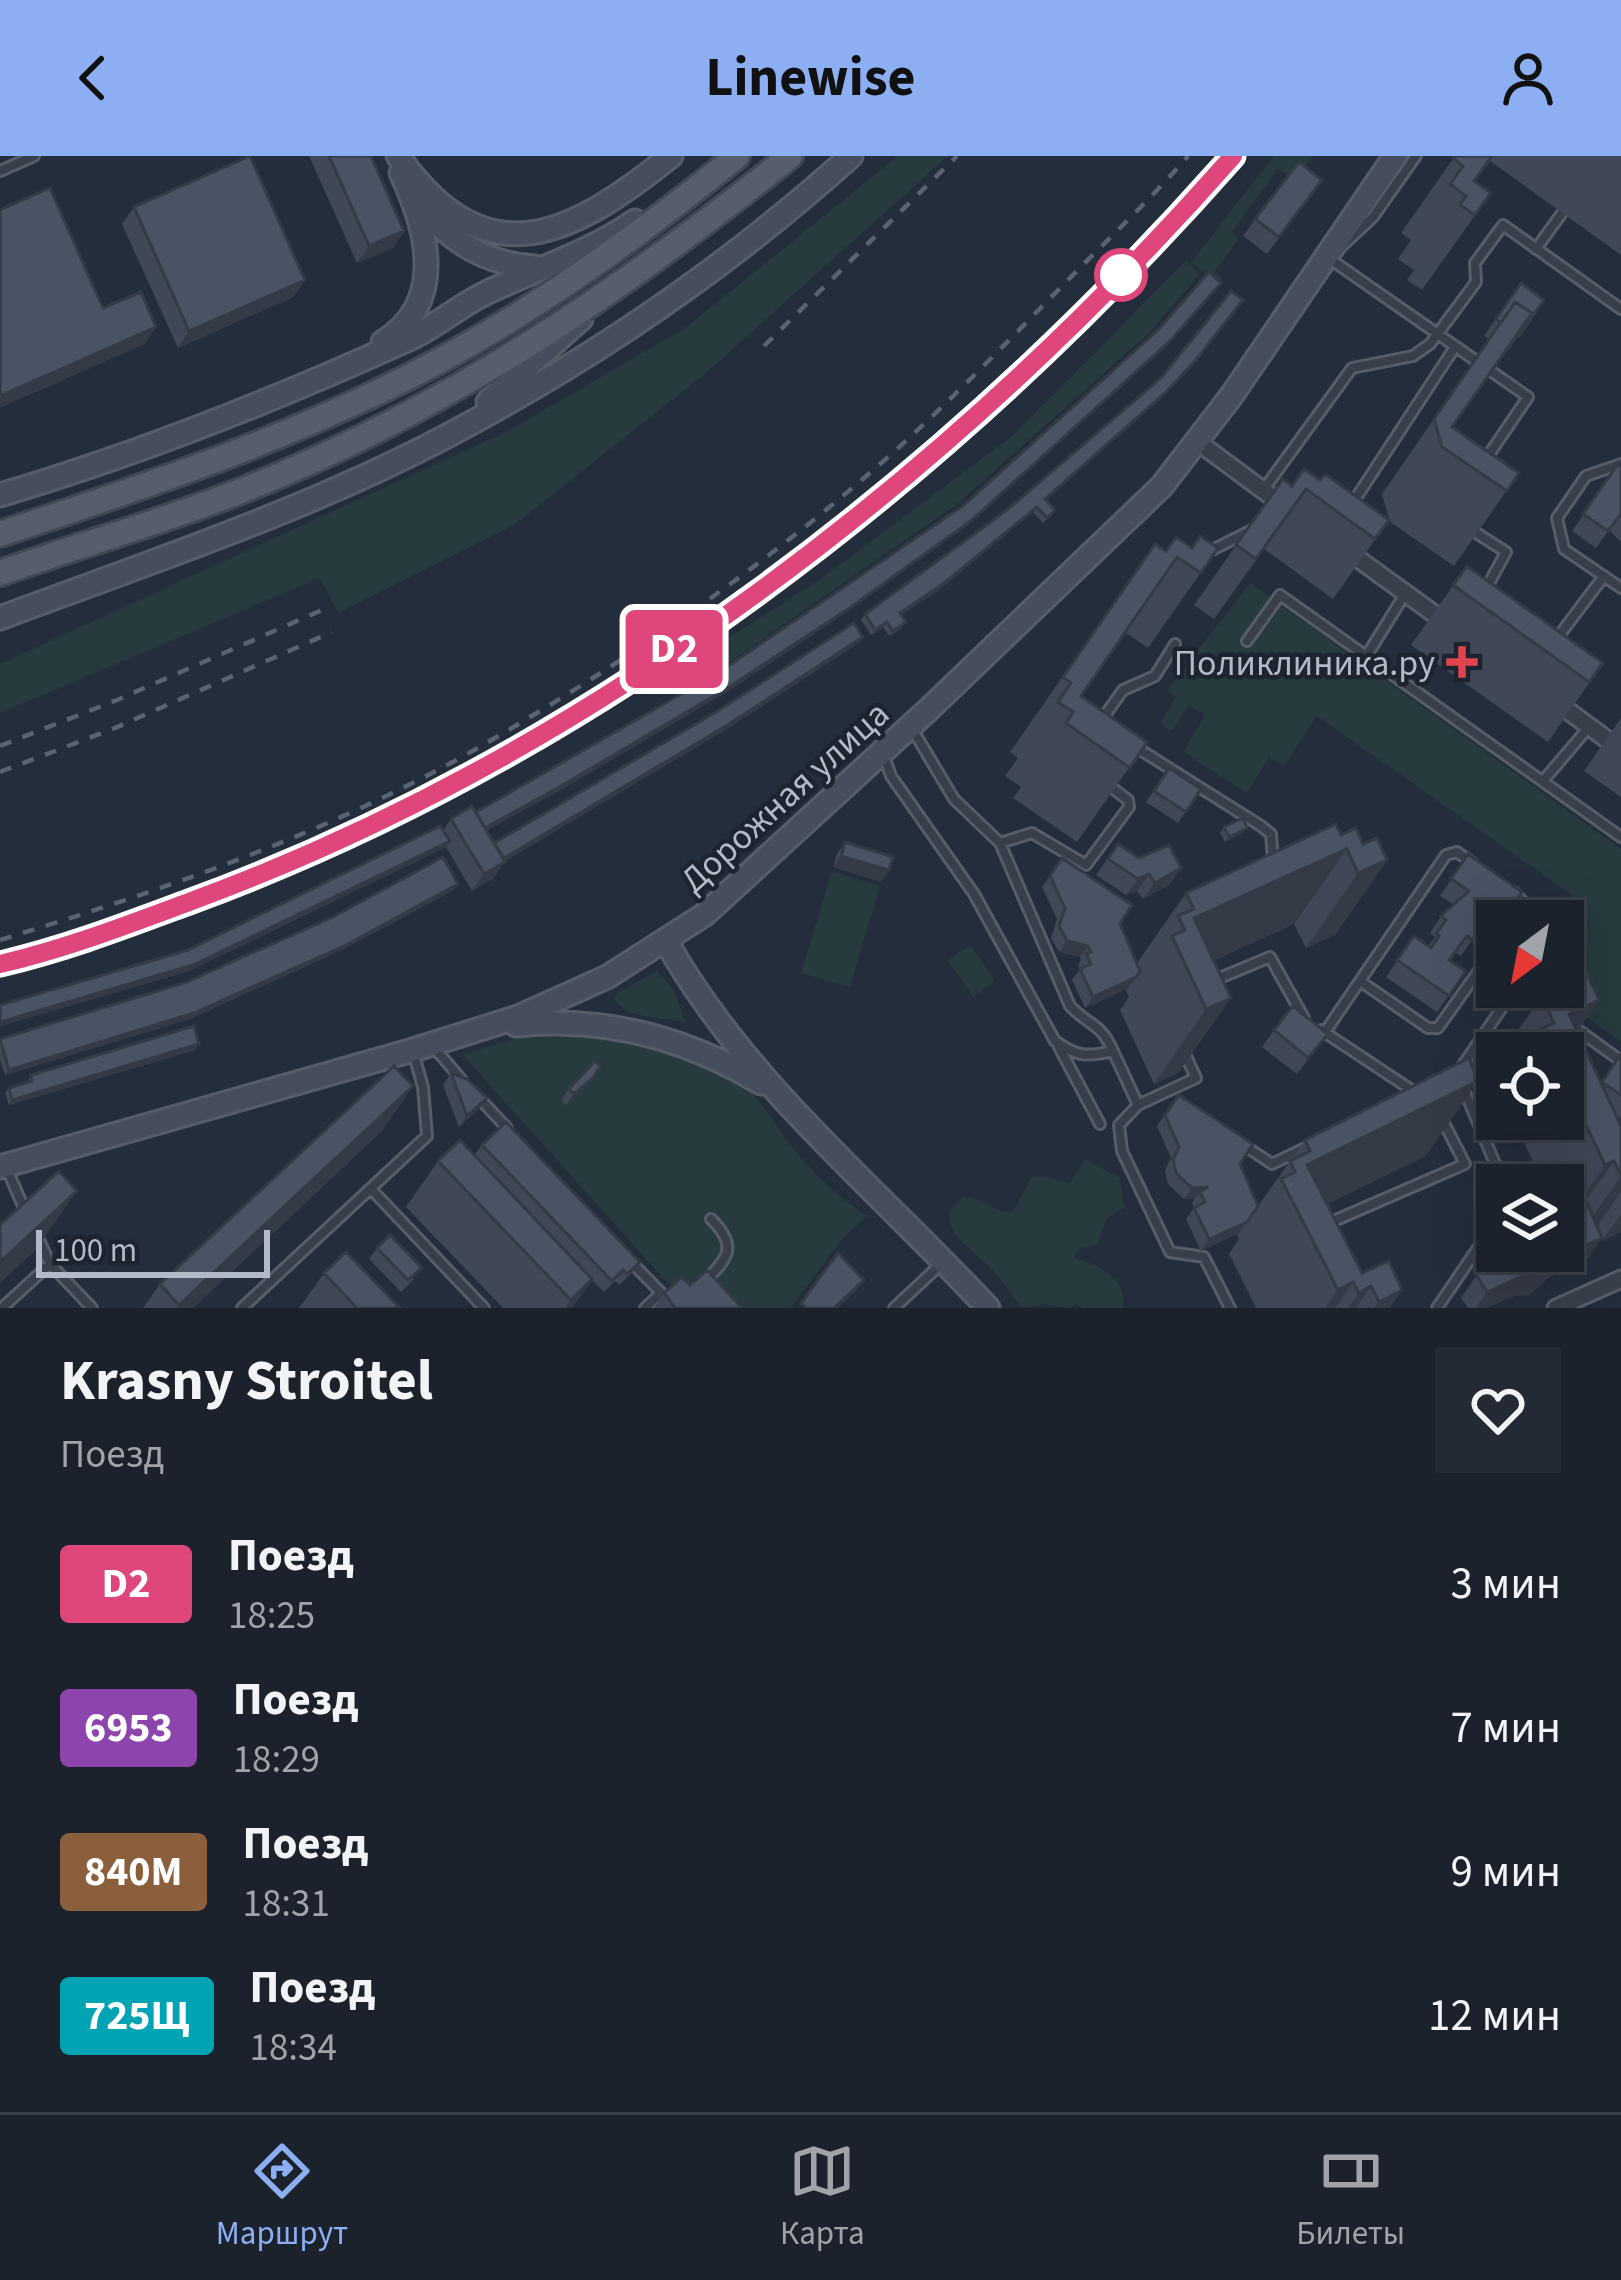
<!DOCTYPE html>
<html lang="ru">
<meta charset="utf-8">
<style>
:root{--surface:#1b222c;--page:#242a34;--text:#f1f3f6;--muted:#a0a4a9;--line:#393f48;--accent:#8caef3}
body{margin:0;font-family:"Source Sans 3",sans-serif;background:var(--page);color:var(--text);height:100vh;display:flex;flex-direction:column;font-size:45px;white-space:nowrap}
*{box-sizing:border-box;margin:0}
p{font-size:39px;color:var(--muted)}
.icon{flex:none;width:66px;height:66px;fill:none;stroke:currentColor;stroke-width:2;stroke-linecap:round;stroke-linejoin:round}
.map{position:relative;height:1152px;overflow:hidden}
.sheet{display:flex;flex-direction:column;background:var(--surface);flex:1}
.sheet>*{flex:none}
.badge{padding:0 24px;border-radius:9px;font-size:42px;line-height:78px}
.needle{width:78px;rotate:212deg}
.controls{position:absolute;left:1476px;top:744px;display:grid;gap:24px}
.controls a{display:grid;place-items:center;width:108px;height:108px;border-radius:0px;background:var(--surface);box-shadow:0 12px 48px #0002,0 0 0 3px var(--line);font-size:60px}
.scale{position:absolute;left:36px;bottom:30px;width:234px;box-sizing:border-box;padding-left:12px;border:6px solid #b3bac7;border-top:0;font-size:33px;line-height:42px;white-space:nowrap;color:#b3bac7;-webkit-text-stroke:9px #1d2430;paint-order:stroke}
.map>.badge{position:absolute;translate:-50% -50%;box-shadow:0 0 0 6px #fff}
.round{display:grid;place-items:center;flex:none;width:126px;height:126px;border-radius:0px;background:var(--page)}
.summary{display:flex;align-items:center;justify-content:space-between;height:204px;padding:0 60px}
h1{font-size:57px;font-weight:700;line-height:90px}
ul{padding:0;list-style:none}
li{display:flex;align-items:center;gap:36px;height:144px;padding:0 60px}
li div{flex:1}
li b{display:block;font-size:45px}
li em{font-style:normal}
li .badge{min-width:132px;font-weight:700;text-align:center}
header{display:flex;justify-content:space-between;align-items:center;height:156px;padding:0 60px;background:var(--accent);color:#111;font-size:54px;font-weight:700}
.menu{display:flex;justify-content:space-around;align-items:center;height:168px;border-top:3px solid var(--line);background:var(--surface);font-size:33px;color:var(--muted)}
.menu a{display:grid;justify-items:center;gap:6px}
.menu .current{color:var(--accent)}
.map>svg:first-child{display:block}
</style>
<header><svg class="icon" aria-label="back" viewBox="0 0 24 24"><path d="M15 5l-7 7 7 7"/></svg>Linewise<svg class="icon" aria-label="person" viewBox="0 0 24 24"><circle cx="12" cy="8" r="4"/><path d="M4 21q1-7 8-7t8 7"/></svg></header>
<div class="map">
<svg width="1621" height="1152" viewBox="0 0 1621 1152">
<rect width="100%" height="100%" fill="#242d3b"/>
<path fill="#273a3d" d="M898 0H948L705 218 514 369 338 457 320 422 0 557V508L510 274 685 172Z
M1274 0H1313L1295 23 1278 13 1232 76 1239 83 1215 115 1222 122 1218 128 1191 106Z
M1186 105 1200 118 1149 177 956 349 721 512 708 495 819 424 1011 281Z
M1250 427 1621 693V886L1545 831H1563V765H1555L1572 739 1317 560 1284 610 1269 601 1247 637 1183 596 1205 559 1189 549 1172 575 1160 567 1176 541 1167 534Z
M832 715 880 730 850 831 801 817Z
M970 789 995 825 973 841 948 805Z
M657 815 673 833 686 867C662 860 631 865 614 844L617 837Z
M602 880C642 887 688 896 726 916 756 932 772 966 792 991 814 1018 838 1041 867 1060L841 1084 791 1152H690L462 898 520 882Z
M1085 1003 1120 1022 1124 1052 1107 1062 1097 1089 1079 1093 1074 1102C1100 1109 1127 1122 1123 1152H1082L1077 1147 1067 1152 1045 1148 1023 1152C1011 1140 1003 1126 992 1114 976 1095 923 1067 965 1040 983 1042 995 1057 1013 1056L1031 1022 1040 1019 1070 1027Z"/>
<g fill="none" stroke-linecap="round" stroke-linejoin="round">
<g stroke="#565d69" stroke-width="14">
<path id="lane" d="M0 15 34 0
M1341 91 1373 61 1416 0
M1536 93 1562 57
M1330 103 1528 241 1486 303
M1621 308 1586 320 1557 362 1564 393 1621 432
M1264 333 1352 212 1413 200 1430 188 1476 126 1475 107 1503 69 1621 153
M1354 345 1455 191
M1470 373 1506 396 1485 435
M1212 394 1252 374
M1558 481 1604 420
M1247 485 1280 439 1621 681
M1367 499 1405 438
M1103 562 1123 534 1155 520 1175 488
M911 571 954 643 1000 687 1032 677 1086 709 1129 651 1128 644 1111 631
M1134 590 1261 670 1271 678 1273 704
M883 597 891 620 974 738 1055 885C1077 901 1087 901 1113 895L1138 949 1196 922 1185 898
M1543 625 1589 571
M1000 687 1070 850C1089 870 1100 866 1113 895
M1514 736 1525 748 1514 765
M1215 824 1270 801 1304 862
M1360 825 1428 872H1438L1497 789
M1518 831 1542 848
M1574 871 1621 905
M1321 874 1413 935
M1325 876 1446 699 1457 696 1472 707
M432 889 461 923
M1059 891 1100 968
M1463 909 1516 831
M1465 936 1504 1029
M480 943 507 972
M1138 949 1119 969 1122 995 1170 1096 1204 1101 1230 1152
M1245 990 1272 1008 1305 992
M6 1011 26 1057
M371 1033 484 1152
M1329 1067 1465 1008 1444 967
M38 1082 50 1108 92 1152
M631 1106 676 1152
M705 1125C730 1101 737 1089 711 1063
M2 1152 50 1108
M242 1152 427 980 423 931 413 896
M645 1152 661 1137
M894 1152 941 1108
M1437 1152 1497 1064"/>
</g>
<g stroke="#565d69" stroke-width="21">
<path id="street" d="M1198 286 1287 352
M1346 394 1448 468
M1555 545 1621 594
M1556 1152 1621 1123"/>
</g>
<g stroke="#565d69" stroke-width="27">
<path id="secondary" d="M398 0C487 126 572 79 671 0
M420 49C451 86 486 108 535 111
M383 186C447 147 428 74 401 17
M488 246 581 163
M0 339C139 298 277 243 409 183 437 170 460 149 488 136 538 112 589 97 635 65
M0 462C150 406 305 355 447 280 593 203 729 110 851 0
M666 785C746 928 878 1033 988 1152
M516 869C604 860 686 882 761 927
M0 1011 413 894 518 861 607 821 704 759 927 555 1162 330 1232 239 1395 0"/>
</g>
<g stroke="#414854" stroke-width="30">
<path id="primary" d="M0 378C128 336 256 294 378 236 507 175 626 90 737 0
M0 417C80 389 162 366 241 335 443 256 622 135 790 0"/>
</g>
<use href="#lane" stroke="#383f4b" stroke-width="8"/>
<use href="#street" stroke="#383f4b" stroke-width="15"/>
<use href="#secondary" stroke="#464e5e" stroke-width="21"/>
<use href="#primary" stroke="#565e6b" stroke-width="24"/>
<path stroke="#5a6372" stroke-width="4.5" stroke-dasharray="12 12" stroke-linecap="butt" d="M764 190 957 0
M0 590 117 544 322 454
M0 616 115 572 332 476
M0 784C170 732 341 673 495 582 640 497 783 397 907 284 962 233 1015 178 1068 124 1108 83 1151 43 1188 0
M0 808C65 793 127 769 189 746 592 598 951 320 1233 0"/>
</g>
<path fill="#404756" d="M309 0H371L404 75 393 92 357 107Z
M1455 0H1621V99L1490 5 1475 26 1491 37 1422 134 1407 124 1414 114 1398 103 1411 84 1401 77Z
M1311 40 1267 98 1243 80 1255 63Z
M134 51 305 124 293 141 178 192 122 68Z
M1521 127 1544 144 1507 196 1505 195 1452 271 1519 317 1454 410 1390 366 1382 338 1489 183 1484 180Z
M1167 190 968 369 847 456 725 537 557 636 487 674 494 687 859 487 722 576 505 705 494 722 472 735 446 691 189 815 0 870V849L188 794 443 674 451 663 476 656 721 515 964 349Z
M1191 211 1163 241 1046 344 1055 354 1043 367 1033 356 939 434 901 459 902 472 889 480 883 471 871 479 861 464 865 458 1007 354Z
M1618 308 1621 310V386L1609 374 1596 392 1572 375Z
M1283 323 1292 330 1320 324 1389 364 1333 443 1264 393 1214 463 1194 449Z
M1155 388 1166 395 1192 392H1218L1148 492 1125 476 1081 540 1147 586 1077 686 1013 642 1021 631 1005 620 1018 602 1010 596Z
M1467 410 1603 507 1548 586 1411 489Z
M702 500 716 503 712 509 703 514 698 506Z
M1621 562V641L1584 615Z
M1169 612 1201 633 1178 667 1146 646Z
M1224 671 1243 677 1225 686 1220 677Z
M1341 679 1363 688 1387 704 1335 779 1306 792 1294 768 1213 805 1231 842 1178 917 1154 928 1120 854 1129 841 1126 835 1128 832 1085 852 1072 824 1080 813 1078 809 1081 804 1080 801 1059 796 1051 782 1057 763 1042 731 1062 702 1120 768 1137 807 1186 737Z
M845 686 881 726 833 711 837 698Z
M1118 688 1139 702 1181 712 1169 729 1143 743 1137 735 1126 739 1096 719Z
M1468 698 1522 736 1502 765H1497V772L1493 777 1477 766 1472 784 1461 800 1456 797 1450 804 1466 815 1437 856 1386 821 1414 780 1428 790 1435 781 1430 777 1441 760 1454 749 1440 740Z
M458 728 454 734 342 794 190 863 5 919 0 904V883L184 827Z
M1548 831H1563L1599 844 1577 876 1601 927 1621 900V963L1617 960 1621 970V1076L1602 1085 1601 1083 1587 1104 1548 1122 1529 1139 1514 1140 1486 1152H1468L1461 1142 1497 1090 1563 1095V1029H1544L1513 963H1563V897H1508L1514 888 1512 883Z
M1274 874 1328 878 1297 918 1262 891Z
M199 888 195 894 9 949 5 937 9 932 27 926 31 919Z
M451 917 479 953 459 971 443 929Z
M413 930 381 976 193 1152H143L160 1128Z
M569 933H585L566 949 561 944Z
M1179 939 1240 1008 1258 1050 1305 984 1426 1000 1327 1048 1362 1117 1390 1152H1256L1229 1098 1239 1083 1237 1079 1239 1077 1201 1095 1186 1063 1194 1052 1192 1047 1195 1042 1184 1043 1168 1028 1165 1014 1171 1002 1157 970Z
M482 989 640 1106 632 1117 619 1129 615 1125 604 1136 592 1124 572 1152H503L406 1051 438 1005 474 999Z
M377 1092 414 1123 401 1136 369 1103Z
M324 1117 400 1152H299Z
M690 1129 742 1152H654L664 1137Z"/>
<path fill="#343a46" d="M404 75 393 92 357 107 369 90Z
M305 124 293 141 178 192 189 175Z
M1217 132 1167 190 968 369 847 456 725 537 557 636 470 683 474 678 851 451Z
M1243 144 1191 211 1163 241 1041 349Z
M156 171 145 188 0 252V240Z
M1037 351 1033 356 939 434 896 462 900 457Z
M863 481 859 487 722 576 489 714 493 709Z
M1247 672 1243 677 1225 686 1229 681Z
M450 685 446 691 189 815 0 870V866L193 809Z
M1347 693 1294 768 1189 816 1194 762Z
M841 700 889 714 881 726 833 711Z
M1387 704 1335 779 1306 792 1358 717Z
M505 706 494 722 472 735 484 718Z
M1181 712 1169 729 1143 743 1155 727Z
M1149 718 1137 735 1126 739 1138 723Z
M458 728 454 734 342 794 190 863 5 919 9 914Z
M1067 785 1088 790 1080 801 1059 796Z
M1136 821 1128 832 1085 852 1093 841Z
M1231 842 1178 917 1154 928 1206 853Z
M1599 844 1562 897 1569 858Z
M199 888 195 894 9 949 12 944Z
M593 922 585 933 566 949 574 938Z
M1478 925 1426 1000 1301 1061 1307 1009Z
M413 930 381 976 193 1152H177Z
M487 942 479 953 459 971 467 960Z
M1614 1005 1572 1064 1563 1069 1605 1009Z
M1621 1020V1036L1596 1072 1579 1080Z
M1208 1031 1200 1036 1195 1042 1184 1043 1192 1032Z
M77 1035 35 1095 0 1127V1106Z
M1621 1058V1076L1602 1085Z
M1247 1066 1239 1077 1201 1095 1209 1083Z
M1602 1082 1587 1104 1548 1122 1529 1139 1514 1140 1486 1152H1476L1487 1136Z
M592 1123 572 1152H565L571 1144Z
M864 1124 856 1135 838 1152H834Z
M1353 1126 1335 1152H1325L1338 1134Z
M1371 1130 1356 1152H1348L1359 1137Z
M1402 1134 1390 1152H1374L1379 1146Z"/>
<path fill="#4a5364" stroke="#343a46" stroke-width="3" d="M250 0 305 124 189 175 134 51Z
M329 0H371L404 75 369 90Z
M1455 0H1492L1474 25 1491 37 1475 59 1460 49 1466 40 1450 28 1463 10 1453 2Z
M1299 6 1322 24 1279 81 1255 63Z
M50 32 103 152 141 136 156 171 0 240V54Z
M1209 116 1221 127 1171 184 972 364 851 451 729 531 561 630 485 672 476 656 721 515 964 349 1158 174Z
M1521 127 1544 144 1519 180 1517 178 1532 157 1515 146 1501 167 1496 163Z
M1231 135 1243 144 1195 205 1167 235 1045 343 1055 354 1047 362 1037 351 943 428 900 457 906 466 893 475 887 466 875 474 865 458 1007 354 1161 222Z
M1515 146 1532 157 1452 271 1519 317 1507 335 1442 291 1434 263Z
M1618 308 1621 310V358L1608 375 1583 358Z
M1304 313 1320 324 1325 318 1389 364 1375 383 1306 333 1256 403 1236 389 1283 323 1292 330Z
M1200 380 1218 392 1201 417 1177 401 1081 540 1147 586 1130 612 1066 567 1073 556 1058 546 1071 527 1063 521 1155 388 1166 395 1176 381 1192 392Z
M1467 410 1603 507 1589 526 1453 429Z
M854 467 863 481 726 570 504 702 494 687 716 556Z
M711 494 716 503 707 509 702 500Z
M1169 612 1201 633 1186 656 1154 635Z
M472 650 505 706 484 718 451 663Z
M1243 662 1247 672 1229 681 1224 671Z
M1336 668 1341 679 1356 672 1363 688 1377 682 1387 704 1358 717 1347 693 1194 762 1231 842 1206 853 1172 780 1185 774 1178 760 1194 753 1186 737Z
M440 670 450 685 193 809 0 866V849L188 794Z
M845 686 893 701 889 714 841 700Z
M1118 688 1139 702 1169 689 1181 712 1155 727 1149 718 1138 723 1108 703Z
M1468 698 1522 736 1505 760 1486 747 1476 767 1481 771 1472 784 1467 780 1449 804 1466 815 1449 840 1397 804 1414 780 1431 792 1439 780 1436 778 1446 764 1441 760 1469 735 1451 723Z
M443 701 458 728 346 789 194 857 9 914 0 883 184 827 333 761Z
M1062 702 1132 749 1120 768 1140 815 1136 821 1093 841 1080 813 1091 808 1086 798 1091 796 1088 790 1067 785 1059 770 1065 752 1050 720Z
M1583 809 1599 844 1569 858 1621 970V1020L1614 1005 1605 1009 1563 920V897H1552L1541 873 1554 867 1544 845 1561 838 1558 831H1563V818Z
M1293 850 1328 878 1308 902 1274 874Z
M194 870 199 888 12 944 9 932 32 925 31 919Z
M1620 899 1621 900V939L1602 926Z
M1469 902 1478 925 1307 1009 1362 1117 1389 1105 1402 1134 1379 1146 1371 1130 1359 1137 1353 1126 1338 1134 1281 1023 1295 1016 1290 1005 1310 995 1305 984Z
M595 905 600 910 593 922 574 938 569 933Z
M394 910 413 930 179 1149 160 1128Z
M451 917 467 923 487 942 467 960Z
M1179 939 1253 988 1240 1008 1258 1050 1247 1066 1209 1083 1194 1052 1205 1046 1200 1036 1208 1031 1192 1032 1176 1017 1173 1003 1179 991 1165 959Z
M506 966 640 1106 627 1118 623 1114 612 1125 482 989Z
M460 984 592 1123 571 1144 438 1005Z
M59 1015 77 1035 0 1106V1069Z
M1586 1045 1602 1082 1563 1100 1545 1117H1529L1487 1136 1477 1120 1497 1091V1095H1563V1056Z
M390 1079 422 1112 408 1124 377 1092Z
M346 1096 400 1152H357L324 1117Z
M838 1097 864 1124 834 1152H806L801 1147Z
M707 1114 742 1152H675L664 1137 682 1121 690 1129Z"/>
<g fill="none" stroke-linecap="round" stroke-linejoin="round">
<g stroke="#fff" stroke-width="27">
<path id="line" d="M0 808C65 793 127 769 189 746 592 598 951 320 1233 0"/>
</g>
<use href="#line" stroke="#df477c" stroke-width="18"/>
</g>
<circle fill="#fff" stroke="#df477c" stroke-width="6" cx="1121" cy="119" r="24"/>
<path fill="#e0444e" stroke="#1d2430" stroke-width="4.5" d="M1456 488h12v12h12v12h-12v12h-12v-12h-12v-12h12z"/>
<g text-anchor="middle" stroke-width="9" stroke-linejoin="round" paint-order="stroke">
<g font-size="36" fill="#b3bac7" stroke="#1d2430" text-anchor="end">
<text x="1435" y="519">Поликлиника.ру</text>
</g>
<g font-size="36" fill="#b3bac7" stroke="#1d2430">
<text transform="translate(784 640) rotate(-42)" y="13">Дорожная улица</text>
</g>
</g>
</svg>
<div class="controls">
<a><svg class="needle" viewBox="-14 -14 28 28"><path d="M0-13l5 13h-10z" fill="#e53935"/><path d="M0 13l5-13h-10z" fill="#a0a4a9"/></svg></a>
<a><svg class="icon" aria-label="locate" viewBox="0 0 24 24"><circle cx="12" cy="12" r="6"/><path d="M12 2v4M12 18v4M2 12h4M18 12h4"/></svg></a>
<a><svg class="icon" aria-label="layers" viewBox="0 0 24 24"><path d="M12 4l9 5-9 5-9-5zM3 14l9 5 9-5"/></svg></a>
</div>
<div class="scale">100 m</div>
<b class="badge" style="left:674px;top:493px;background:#df477c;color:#fff">D2</b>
</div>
<section class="sheet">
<div class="summary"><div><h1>Krasny Stroitel</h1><p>Поезд</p></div><a class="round"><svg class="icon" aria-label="heart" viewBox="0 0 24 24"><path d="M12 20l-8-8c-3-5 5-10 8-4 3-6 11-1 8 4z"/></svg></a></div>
<ul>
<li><span class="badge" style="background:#df477c;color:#fff">D2</span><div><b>Поезд</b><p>18:25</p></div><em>3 мин</em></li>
<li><span class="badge" style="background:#8e44ad;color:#fff">6953</span><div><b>Поезд</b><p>18:29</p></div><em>7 мин</em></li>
<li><span class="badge" style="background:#8b5e3c;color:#fff">840М</span><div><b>Поезд</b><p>18:31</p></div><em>9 мин</em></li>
<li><span class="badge" style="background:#00a3b4;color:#fff">725Щ</span><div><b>Поезд</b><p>18:34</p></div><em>12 мин</em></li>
</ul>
</section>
<nav class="menu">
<a class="current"><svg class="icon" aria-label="directions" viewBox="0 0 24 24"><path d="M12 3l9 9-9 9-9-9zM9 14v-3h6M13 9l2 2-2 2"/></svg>Маршрут</a>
<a><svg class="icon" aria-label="map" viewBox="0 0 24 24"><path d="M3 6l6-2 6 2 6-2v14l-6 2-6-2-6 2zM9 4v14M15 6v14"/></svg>Карта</a>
<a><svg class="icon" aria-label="tickets" viewBox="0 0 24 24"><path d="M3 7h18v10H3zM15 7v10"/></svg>Билеты</a>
</nav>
